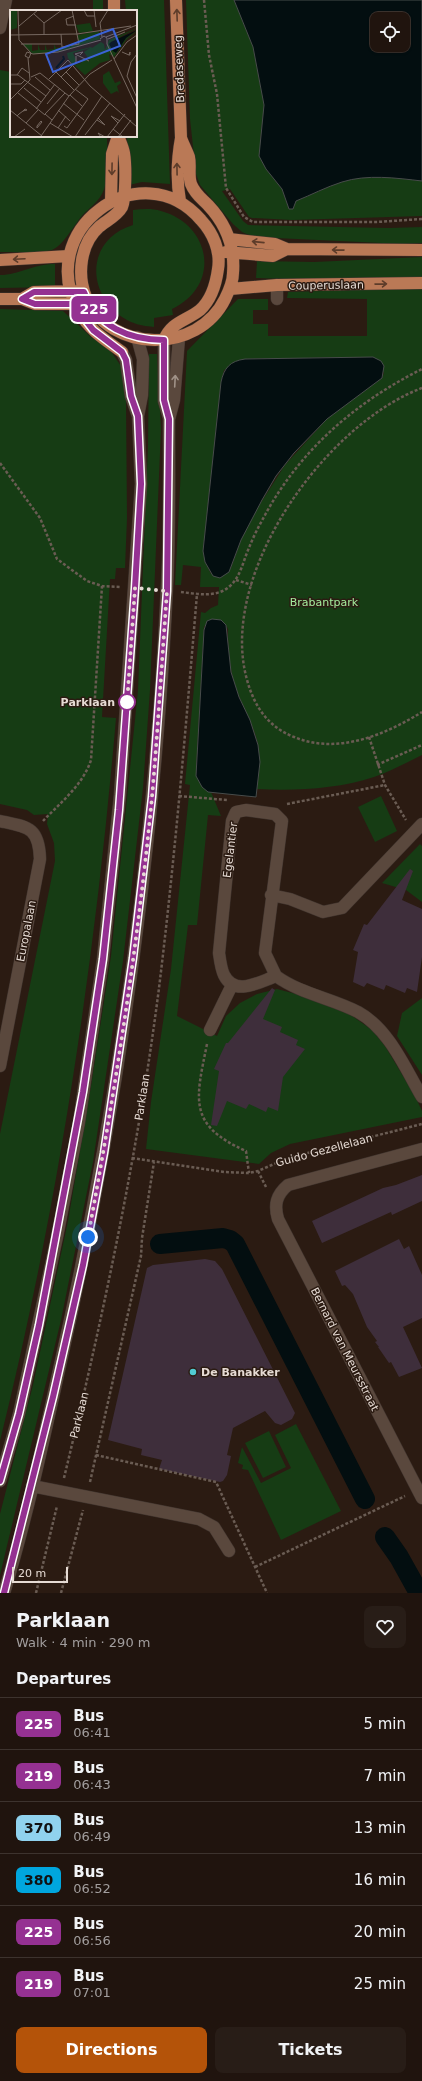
<!DOCTYPE html>
<meta charset="utf-8">
<style>
:root{--surface:#20140e;--page:#281d17;--text:#f1f3f6;--muted:#a29e9e;--line:#3d332e;--accent:#b45309}
body{margin:0;font-family:"DejaVu Sans",sans-serif;background:var(--page);color:var(--text);height:100vh;display:flex;flex-direction:column;font-size:15px;white-space:nowrap}
*{box-sizing:border-box;margin:0}
p{font-size:13px;color:var(--muted)}
.icon{flex:none;width:22px;height:22px;fill:none;stroke:currentColor;stroke-width:2;stroke-linecap:round;stroke-linejoin:round}
.map{position:relative;height:1593px;overflow:hidden}
.details{display:flex;flex-direction:column;background:var(--surface);flex:1}
.details>*{flex:none}
.badge{padding:0 8px;border-radius:6px;font-size:14px;line-height:26px}
.buttons{position:absolute;left:370px;top:12px;display:grid;gap:8px}
.buttons a{display:grid;place-items:center;width:40px;height:40px;border-radius:8px;background:var(--surface);box-shadow:0 1px 3px #0004,0 0 0 1px var(--line);font-size:20px}
.scale{position:absolute;left:12px;bottom:10px;width:56px;box-sizing:border-box;padding-left:4px;border:2px solid #e6dbd4;border-top:0;font-size:11px;line-height:14px;white-space:nowrap;color:#e6dbd4;-webkit-text-stroke:3px #2b1b12;paint-order:stroke}
.you{position:absolute;width:20px;height:20px;margin:-10px;border:3px solid #fff;border-radius:50%;background:#1a73e8;box-shadow:0 0 0 6px #1a73e833}
.map>.badge{position:absolute;translate:-50% -50%;box-shadow:0 0 0 2px #fff}
h2{padding:0 16px;font-size:15px;line-height:36px}
.round{display:grid;place-items:center;flex:none;width:42px;height:42px;border-radius:8px;background:var(--page)}
.headline{display:flex;align-items:center;justify-content:space-between;height:68px;padding:0 16px}
h1{font-size:19px;font-weight:600;line-height:30px}
.action{display:flex;gap:8px;margin-top:auto;padding:8px 16px}
.action a{flex:1;height:46px;border-radius:8px;background:var(--accent);color:#fff;font-size:16px;font-weight:600;line-height:46px;text-align:center}
.action a+a{background:var(--page);color:var(--text)}
ul{padding:0;list-style:none}
li{display:flex;align-items:center;gap:12px;height:52px;padding:0 16px;border-top:1px solid var(--line)}
li div{flex:1}
li b{display:block;font-size:15px}
li em{font-style:normal}
li .badge{min-width:44px;font-weight:700;text-align:center}
.map>svg:first-child{display:block}
</style>
<div class="map">
<svg width="422" height="1593" viewBox="0 0 422 1593">
<rect width="100%" height="100%" fill="#2b1b12"/>
<path fill="#163c14" fill-rule="evenodd" d="M93 0H103V11H93Z
M125 0H164L170 184 142 182 129 185 127 136H136V11H126Z
M186 0H234L253 47 259 79 264 105 260 141 266 169 282 189 289 209H293L296 201C311 195 326 187 342 182 367 174 397 178 422 181V216L292 220 252 218 249 217 230 189 222 191 243 221 248 225 389 228 422 227V243L403 244 254 237 242 232 233 224 200 185 196 174 190 119Z
M0 70 11 72V136H107C107 156 112 185 97 201 91 208 83 213 78 221 71 230 63 245 52 250 43 253 11 252 0 252Z
M133 210C142 209 152 208 161 211 212 225 221 286 172 309L173 315 154 318V327C145 326 136 325 127 320 86 297 84 240 133 225Z
M422 257V277L286 279 256 278 257 261 314 262Z
M55 264V287L0 288V275C19 275 33 264 55 264Z
M422 288V755C406 763 391 771 374 777 338 789 295 791 257 789 259 774 260 760 258 745 255 728 246 713 239 696 230 674 228 653 228 629L226 625 204 626 196 770 200 784 211 792 221 816 208 815 197 925H188L177 1016 217 1036 226 1016 240 1003 257 994 277 989 296 994 348 1013 372 1030 385 1046 415 1096 422 1111V1117L290 1144 271 1153 259 1164 146 1149 151 1102 171 969 190 785 185 784 201 612 205 613 211 608 218 605 219 587H200L201 567 183 565 181 585H175L187 351 238 299H268V310H253V324H268V336H367V299L287 298 288 292ZM373 357 384 373 382 378 327 419 285 465 255 512 241 540 231 568 211 574 205 562 203 551 221 382 224 370 245 359Z
M0 309 63 311 91 337 110 350 123 369 126 400 127 518 125 568H116L115 579H110L102 717 116 718C95 962 59 1203 0 1441V1134L55 861 54 843 47 824 48 814 34 815 27 810 0 804Z
M149 354H157L161 429 150 690 143 788 123 961 93 1162 61 1320 0 1575V1514L33 1385 68 1221 91 1086 111 956 138 690 148 445Z
M381 796 397 831 375 842 358 807Z
M420 844 422 846V902L406 890 382 883Z
M422 998V1075L397 1036 402 1013Z
M296 1424 341 1511 281 1540 248 1470 242 1469 243 1465 238 1463 242 1447 261 1483 291 1468 275 1435Z
M269 1431 286 1467 263 1478 245 1443Z"/>
<path fill="#030e10" stroke="#474c4b" fill-rule="evenodd" d="M234 0H422V181C396 178 367 174 342 182 326 187 311 195 296 201L293 209H289L282 189 266 169 259 156 264 105 253 47ZM377 19H403V45H377Z
M373 357 381 361 384 366 382 378 327 419 294 453 276 476 262 500 241 540 229 572 220 578 213 576 205 562 203 551 221 382C224 368 230 361 245 359Z
M212 619 221 620 226 625 231 672 239 697 250 720 258 745 260 762 256 797 208 792 202 787 196 776 204 630 207 621Z"/>
<g fill="none" stroke-linecap="round" stroke-linejoin="round">
<path stroke="#030e10" stroke-width="20" d="M160 1244 223 1238 230 1240 235 1244 365 1499
M385 1537 399 1557 419 1593"/>
</g>
<path fill="#3e2e3b" d="M410 869 413 871 402 900 422 909V957L417 992 407 988 405 993 386 985 384 990 367 983 364 987 353 982 358 952 353 950 364 924 367 925Z
M272 988 275 990 263 1019 282 1027 280 1032 298 1040 296 1045 305 1049 283 1077 278 1111 268 1107 266 1112 249 1104 246 1109 227 1101 217 1126 211 1125 219 1071 214 1069 226 1043H228Z
M422 1175V1201L392 1215 391 1212 322 1243 312 1221 383 1188 396 1185Z
M399 1239 404 1249 409 1246 422 1275V1318L403 1327 422 1368 399 1377 391 1362 389 1363 378 1347H379L375 1342 377 1341 367 1327 353 1294 345 1285 342 1286 335 1271Z
M205 1259 215 1261 222 1269 295 1413 292 1419 281 1425 275 1423 265 1411 233 1428 227 1455 231 1456 227 1475 223 1481 220 1482 159 1469 162 1460 141 1455 142 1449 108 1440 147 1268 153 1265Z"/>
<g fill="none" stroke-linecap="round" stroke-linejoin="round">
<g stroke="#41352f" stroke-width="13">
<path id="minor" d="M0 28 6 0
M277 299V285
M164 340V401L169 418
M122 352 126 360 131 396 138 416
M246 810 275 814 282 821 265 953 276 976C259 982 235 997 224 975 221 969 220 960 219 953L232 821 236 812Z
M0 821C28 827 39 827 40 859L0 1066
M271 895 290 899 323 912 342 908 422 824
M276 976C301 994 331 998 358 1012 389 1029 405 1068 422 1097
M210 1030 232 985
M422 1149 288 1185C276 1195 274 1205 278 1219L422 1498
M0 1481 19 1414 57 1237 79 1122 103 959 120 795 141 484 138 416 142 395 143 359 137 337
M32 1486 199 1519 214 1527 229 1551
M4 1593C27 1517 44 1438 61 1361 118 1107 155 846 167 586 170 531 169 475 169 419L174 400 179 338"/>
</g>
<g stroke="#41352f" stroke-width="13">
<path id="major" d="M114 0V11
M176 0 181 138C177 160 176 179 180 201
M118 136C120 141 123 147 124 153 126 165 126 197 122 207 117 216 106 221 99 227 80 244 77 275 86 297 110 354 198 354 225 299 229 291 233 282 233 273 235 247 226 224 208 205 201 198 195 194 191 184 188 175 191 166 189 157 187 151 183 144 181 138
M111 202 112 154 118 136
M229 239 275 244 287 249 422 250
M226 252 273 256 287 249
M0 260 69 256
M230 289 277 285 422 283
M0 299H22L35 304H76
M22 299 34 292 77 291
M122 352C107 341 89 330 80 313 31 231 141 150 201 220 213 233 221 251 218 269 216 284 211 300 200 310 186 321 171 322 164 340"/>
</g>
<path stroke="#6a5c53" stroke-width="2.5" stroke-dasharray="3 2" stroke-linecap="butt" d="M204 0 209 55 217 94 226 188 244 217 253 222H377L422 219
M422 388C326 424 220 571 246 676 253 704 266 726 294 737 337 755 385 735 422 712
M0 463 40 518 57 559 87 581 102 586 120 587
M236 580 252 585
M181 592C197 594 217 598 230 586 241 576 243 561 249 548 253 537 259 526 265 515 301 449 356 402 422 369
M369 737 385 785 406 820
M377 765 422 745
M179 796 227 800
M287 804 385 785
M43 821C60 803 83 785 91 760L102 586
M207 1044C196 1099 187 1125 246 1151L249 1173
M132 1158 224 1172 249 1173 258 1171 288 1158 422 1124
M258 1171 266 1187
M96 1455 216 1482 267 1593
M64 1478C103 1316 138 1153 159 988 175 857 186 725 197 594
M90 1482 141 1256 142 1238 154 1162
M255 1567 405 1496
M36 1593 57 1506
M61 1593 83 1510"/>
<use href="#minor" stroke="#5a483d" stroke-width="12"/>
<use href="#major" stroke="#ba7956" stroke-width="12"/>
</g>
<defs><path id="oneway-shaft" d="M-6 0H5M1.5-3L5.5 0L1.5 3" fill="none" stroke-width="1.6" stroke-linecap="round" stroke-linejoin="round"/></defs>
<g stroke="#5d3c2a">
<use href="#oneway-shaft" transform="translate(177 15) rotate(-92)"/>
<use href="#oneway-shaft" transform="translate(112 169) rotate(91)"/>
<use href="#oneway-shaft" transform="translate(177 169) rotate(-91)"/>
<use href="#oneway-shaft" transform="translate(258 242) rotate(-174)"/>
<use href="#oneway-shaft" transform="translate(338 250) rotate(-179)"/>
<use href="#oneway-shaft" transform="translate(19 259) rotate(177)"/>
<use href="#oneway-shaft" transform="translate(381 284) rotate(-1)"/>
</g>
<use stroke="#a09288" href="#oneway-shaft" transform="translate(175 381) rotate(-87)"/>
<g fill="none" stroke-linecap="round" stroke-linejoin="round">
<g stroke="#fff" stroke-width="9">
<path id="line" d="M0 1481 19 1414 39 1325 83 1092 103 959 119 810 135 588 141 484 138 416 131 396 126 360 122 352 93 330 80 313 76 304H35L22 299 34 292H84C97 327 130 340 164 340V400L169 419 167 591 152 797 133 958 104 1153 83 1265 53 1397 4 1593"/>
</g>
<use href="#line" stroke="#953192" stroke-width="6"/>
<path stroke="#e6dbd4" stroke-width="4" stroke-dasharray="0 7.2" d="M88 1237C115 1091 138 944 152 797 158 728 162 660 167 591L135 588 127 704V702"/>
</g>
<circle fill="#fff" stroke="#953192" stroke-width="2" cx="127" cy="702" r="8"/>
<circle fill="#51ccd4" stroke="#2b1b12" stroke-width="1.5" cx="193" cy="1372" r="4"/>
<g text-anchor="middle" stroke-width="3" stroke-linejoin="round" paint-order="stroke">
<g font-size="11" fill="#e6dbd4" stroke="#2b1b12">
<text transform="translate(179 69) rotate(-92)" y="4">Bredaseweg</text>
<text transform="translate(326 285) rotate(-1)" y="4">Couperuslaan</text>
<text transform="translate(230 850) rotate(-83)" y="4">Egelantier</text>
<text transform="translate(26 931) rotate(-79)" y="4">Europalaan</text>
<text transform="translate(142 1097) rotate(-81)" y="4">Parklaan</text>
<text transform="translate(324 1150) rotate(-15)" y="4">Guido Gezellelaan</text>
<text transform="translate(345 1349) rotate(63)" y="4">Bernard van Meursstraat</text>
<text transform="translate(79 1415) rotate(-76)" y="4">Parklaan</text>
</g>
<g font-size="11" fill="#a4ed9d" stroke="#2b1b12">
<text x="324" y="606">Brabantpark</text>
</g>
<g font-size="11" font-weight="bold" fill="#e6dbd4" stroke="#2b1b12" text-anchor="end">
<text x="115" y="706">Parklaan</text>
</g>
<g font-size="11" font-weight="bold" fill="#e6dbd4" stroke="#2b1b12" text-anchor="start">
<text x="201" y="1376">De Banakker</text>
</g>
</g>
<g transform="translate(10 10)">
<rect width="127" height="127" fill="#2b1b12"/>
<path d="M0 0H7V18L0 20ZM80 13 83 21 69 23 66 15ZM127 18 101 32 102 40 107 41 116 28 127 21 117 29 104 47 99 44 100 50 90 53 75 65 64 55 71 53 72 49 80 51 74 42 80 38 63 43 66 50 63 55 58 48 57 43 81 37 82 38 91 32 94 34 95 40 99 30ZM89 21 90 29 52 41 23 44 13 34H22V41L28 40V34L30 40H35V34L37 40 44 39V34L46 38 68 35V25ZM99 61 105 73 110 71 111 73 107 76 109 83 107 81 101 84 93 73V65Z" fill="#163c14"/>
<path d="M127 20 116 28 106 43 103 41 99 34 101 32Z" fill="#030e10"/>
<path fill="none" stroke="#030e10" stroke-width="2" d="M46 58 54 49 53 46"/>
<path fill="none" stroke="#766860" stroke-width="1" d="M8 0 9 30 21 43 19 48 15 46 17 42M74 0 77 6H85M84 0 86 17M24 4 34 13V24M64 6 56 9 57 15H66M34 13 52 0M9 16 28 0M51 24 52 37 69 34 62 0M0 25 67 24 121 16M92 27 90 13 98 0M96 27 127 15M90 29 94 26 97 28V34L127 98M98 29 115 22M11 34H51M17 42 23 44 48 42 91 30M112 42 119 45H120V42L119 45M70 45 73 42 65 44 79 51M104 49 117 32 127 25M46 62 64 80M56 62 69 75M0 65H8L36 86M7 65 12 58 19 63M117 66 121 52 127 44M117 66 127 88M21 67 30 63 55 83M25 67 40 80M51 67 66 52V46M39 69 58 50 80 76 127 117M0 74H11L15 70M14 78 31 92M65 79 78 89M8 83 35 105M60 85 72 96M59 86 80 64 102 50M0 90 20 70 18 48M53 93 74 110M37 94 50 78M26 99 45 74M0 100 32 126M48 100 60 111M7 106 9 104 13 101 15 99 17 100 13 101M87 110 95 115 88 108M31 111 32 112 27 118V116ZM16 113 28 100M40 113 63 127M108 113 101 106 110 111M54 116 57 118 78 89M48 118 56 106M103 119 113 127M75 125 100 93M31 126 59 86 55 83 35 104 42 110M4 127 15 119M65 127 92 86M91 127 88 123 95 127M97 127 115 104M108 127 121 110"/>
<path fill="#3b63d7" fill-opacity="0.15" stroke="#3b63d7" stroke-width="2" d="M103 19 110 36 43 62 36 44Z"/>
<rect width="127" height="127" fill="none" stroke="#e6dbd4" stroke-width="2"/>
</g>
</svg>
<div class="buttons">
<a><svg class="icon" aria-label="locate" viewBox="0 0 24 24"><circle cx="12" cy="12" r="6"/><path d="M12 2v4M12 18v4M2 12h4M18 12h4"/></svg></a>
</div>
<div class="scale">20 m</div>
<div class="you" style="left:88px;top:1237px"></div>
<b class="badge" style="left:94px;top:309px;background:#953192;color:#fff">225</b>
</div>
<section class="details">
<div class="headline"><div><h1>Parklaan</h1><p>Walk · 4 min · 290 m</p></div><a class="round"><svg class="icon" aria-label="heart" viewBox="0 0 24 24"><path d="M12 20l-8-8c-3-5 5-10 8-4 3-6 11-1 8 4z"/></svg></a></div>
<h2>Departures</h2>
<ul>
<li><span class="badge" style="background:#953192;color:#fff">225</span><div><b>Bus</b><p>06:41</p></div><em>5 min</em></li>
<li><span class="badge" style="background:#953192;color:#fff">219</span><div><b>Bus</b><p>06:43</p></div><em>7 min</em></li>
<li><span class="badge" style="background:#90d2ee;color:#111">370</span><div><b>Bus</b><p>06:49</p></div><em>13 min</em></li>
<li><span class="badge" style="background:#00a6de;color:#111">380</span><div><b>Bus</b><p>06:52</p></div><em>16 min</em></li>
<li><span class="badge" style="background:#953192;color:#fff">225</span><div><b>Bus</b><p>06:56</p></div><em>20 min</em></li>
<li><span class="badge" style="background:#953192;color:#fff">219</span><div><b>Bus</b><p>07:01</p></div><em>25 min</em></li>
</ul>
<div class="action"><a>Directions</a><a>Tickets</a></div>
</section>
